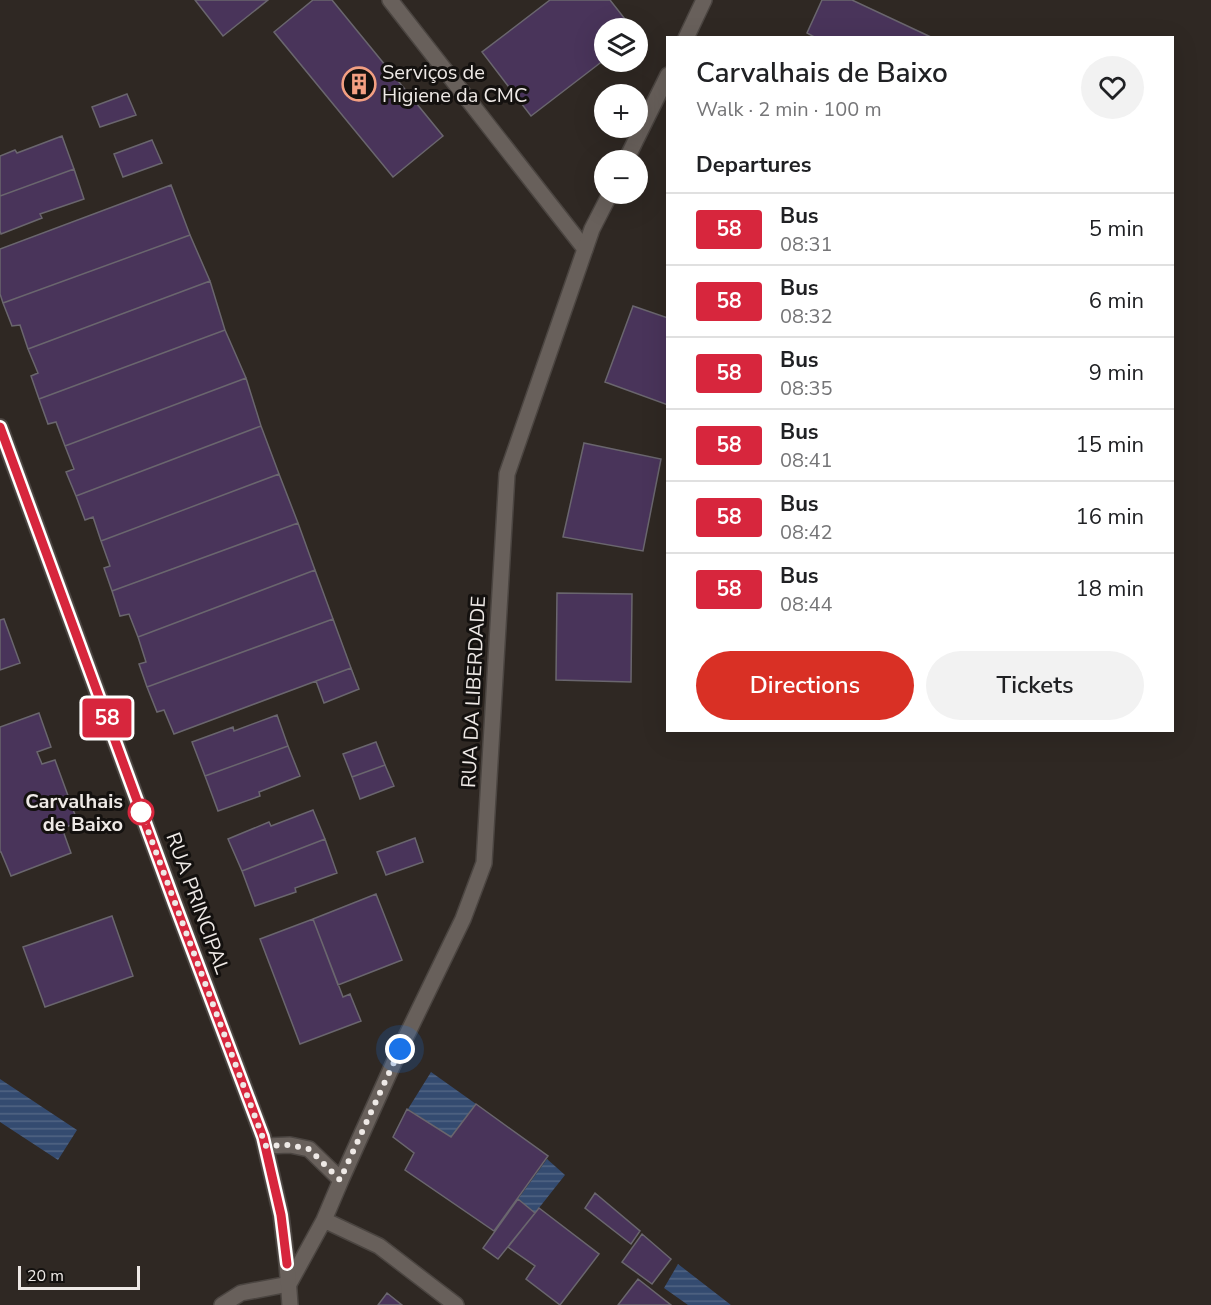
<!DOCTYPE html>
<meta charset="utf-8">
<style>
:root{--surface:#fff;--page:#f2f2f2;--text:#202124;--muted:#757577;--line:#e0e0e0;--accent:#d93025}
body{margin:0;font-family:"Nunito Sans",sans-serif;background:var(--page);color:var(--text);height:100vh;display:flex;flex-direction:column;font-size:22px;white-space:nowrap}
*{box-sizing:border-box;margin:0}
p{font-size:20px;color:var(--muted)}
.icon{flex:none;width:33px;height:33px;fill:none;stroke:currentColor;stroke-width:2;stroke-linecap:round;stroke-linejoin:round}
.map{position:relative;flex:1;overflow:hidden}
.drawer{position:absolute;left:666px;top:36px;width:508px;height:696px;display:flex;flex-direction:column;background:var(--surface);border-radius:0px;box-shadow:0 6px 24px #0002}
.drawer>*{flex:none}
.badge{padding:0 12px;border-radius:4px;font-size:21px;line-height:39px}
.controls{position:absolute;left:594px;top:18px;display:grid;gap:12px}
.controls a{display:grid;place-items:center;width:54px;height:54px;border-radius:50%;background:var(--surface);box-shadow:0 6px 24px #0002;font-size:30px}
.scale{position:absolute;left:18px;bottom:15px;width:122px;box-sizing:border-box;padding-left:6px;border:3px solid #eee9e6;border-top:0;font-size:16px;line-height:21px;white-space:nowrap;color:#eee9e6;-webkit-text-stroke:4px #14110f;paint-order:stroke}
.you{position:absolute;width:30px;height:30px;margin:-15px;border:4px solid #fff;border-radius:50%;background:#1a73e8;box-shadow:0 0 0 9px #1a73e833}
.map>.badge{position:absolute;translate:-50% -50%;box-shadow:0 0 0 3px #fff}
h2{padding:0 30px;font-size:22px;line-height:54px}
.round{display:grid;place-items:center;flex:none;width:63px;height:63px;border-radius:32px;background:var(--page)}
.summary{display:flex;align-items:center;justify-content:space-between;height:102px;padding:0 30px}
h1{font-size:28px;font-weight:600;line-height:45px}
.cta{display:flex;gap:12px;margin-top:auto;padding:12px 30px}
.cta a{flex:1;height:69px;border-radius:36px;background:var(--accent);color:#fff;font-size:24px;font-weight:600;line-height:69px;text-align:center}
.cta a+a{background:var(--page);color:var(--text)}
ul{padding:0;list-style:none}
li{display:flex;align-items:center;gap:18px;height:72px;padding:0 30px;border-top:2px solid var(--line)}
li div{flex:1}
li b{display:block;font-size:22px}
li em{font-style:normal}
li .badge{min-width:66px;font-weight:700;text-align:center}
.map>svg:first-child{display:block}
</style>
<div class="map">
<svg width="1211" height="1305" viewBox="0 0 1211 1305">
<defs>
<pattern id="water-rules" width="6" height="5" patternUnits="userSpaceOnUse" patternTransform="scale(1.5)"><rect width="6" height="5" fill="#344b70"/><path d="M0 2.5h6" fill="none" stroke="#526584"/></pattern>
</defs>
<rect width="100%" height="100%" fill="#2f2823"/>
<path fill="url(#water-rules)" d="M431 1072 476 1104 451 1137 408 1109Z
M0 1079 77 1130 58 1160 0 1122Z
M547 1159 565 1175 535 1213 518 1199Z
M678 1264 731 1305H688L664 1288Z"/>
<path fill="#49345a" stroke="#6a666e" stroke-width="1.5" d="M195 0H268L223 36Z
M313 0H332L443 136 393 177 274 32Z
M550 0H610L632 28H604V60L531 116 482 52Z
M822 0H852L933 38H816L807 33Z
M127 94 136 115 100 127 92 107Z
M62 136 74 169 0 196V156L15 150 17 153Z
M152 140 162 163 123 177 114 154Z
M74 169 84 199 40 214 42 218 1 234 0 231V196Z
M171 185 190 235 3 303 0 294V249Z
M190 235 210 281 28 349 20 325 12 326 3 303Z
M210 281 225 330 39 399 31 376 38 373 28 349Z
M633 306 668 318V405L605 382Z
M225 330 246 378 65 446 56 422 48 424 39 399Z
M246 378 261 426 76 496 66 472 74 469 65 446Z
M261 426 279 474 101 541 93 517 85 520 76 496Z
M584 443 661 459 643 551 563 537Z
M279 474 298 523 112 591 104 568 110 566 101 541Z
M298 523 315 570 138 637 129 614 120 616 112 591Z
M315 570 333 619 147 687 139 664 146 662 138 637Z
M557 593 632 594 631 682 556 680Z
M4 619 20 663 0 670V620Z
M333 619 351 668 174 734 164 710 157 712 147 687Z
M351 668 359 689 324 703 316 681Z
M39 713 51 747 37 752 42 764 55 760 78 823 62 828 71 853 11 876 1 852H0V727Z
M277 715 288 746 205 776 192 742 233 727 234 731Z
M376 742 385 765 352 777 343 754Z
M288 746 300 776 259 792 260 796 218 811 205 776Z
M385 765 394 786 360 799 352 777Z
M313 810 325 839 242 871 228 839 269 822 271 826Z
M415 838 423 862 386 875 377 852Z
M325 839 337 873 295 888 296 892 255 906 242 871Z
M376 894 402 960 338 985 313 919Z
M112 916 133 976 45 1007 23 947Z
M313 919 343 997 350 994 361 1021 300 1044 260 939Z
M476 1104 548 1156 494 1231 405 1170 414 1153 393 1137 407 1109 451 1137Z
M595 1193 640 1231 631 1244 585 1208Z
M518 1199 535 1213 498 1259 483 1248Z
M539 1208 599 1254 560 1305 526 1279 535 1266 508 1247Z
M642 1234 671 1259 652 1284 622 1262Z
M638 1279 671 1305H618Z
M387 1293 402 1305H378Z"/>
<g fill="none" stroke-linecap="round" stroke-linejoin="round">
<g stroke="#4b4541" stroke-width="18">
<path id="service" d="M390 0 585 249"/>
</g>
<g stroke="#4b4541" stroke-width="18">
<path id="minor" d="M686 38 704 0
M626 160 668 75
M341 1180 400 1049 463 919 484 863 507 474 592 229 610 194
M324 1220 379 1246 456 1305
M222 1305 241 1293 289 1284 324 1220 341 1180 309 1149 290 1145 266 1146"/>
</g>
<g stroke="#4b4541" stroke-width="18">
<path id="tertiary" d="M0 427 175 904 263 1137 281 1215 287 1264 290 1305"/>
</g>
<use href="#service" stroke="#68605b" stroke-width="15"/>
<use href="#minor" stroke="#68605b" stroke-width="15"/>
<use href="#tertiary" stroke="#68605b" stroke-width="15"/>
</g>
<g fill="none" stroke-linecap="round" stroke-linejoin="round">
<g stroke="#fff" stroke-width="14">
<path id="line" d="M0 427 175 904 263 1137 281 1215 287 1264"/>
</g>
<use href="#line" stroke="#d7263d" stroke-width="9"/>
<path stroke="#eee9e6" stroke-width="6" stroke-dasharray="0 10.8" d="M141 812 266 1146 290 1145 309 1149 340 1180 400 1049"/>
</g>
<defs>
<g id="building-ring" transform="scale(1.725)"><circle r="9.5" fill="#14110f" stroke="#f39f82" stroke-width="1.5"/><path d="M-4-6H4V6H1V3H-1V6H-4ZM-2.5-4.3h1.7v1.8h-1.7ZM.8-4.3h1.7v1.8H.8ZM-2.5-1h1.7V.8h-1.7ZM.8-1h1.7V.8H.8Z" fill="#f39f82"/></g>
</defs>
<g fill-rule="evenodd">
<use href="#building-ring" x="359" y="84"/>
</g>
<circle fill="#fff" stroke="#d7263d" stroke-width="3" cx="141" cy="812" r="12"/>
<g text-anchor="middle" stroke-width="6" stroke-linejoin="round" paint-order="stroke">
<g font-size="20" fill="#eee9e6" stroke="#14110f" text-anchor="start">
<text x="382" y="79">Serviços de<tspan x="382" dy="23">Higiene da CMC</tspan></text>
</g>
<g font-size="20" fill="#eee9e6" stroke="#14110f">
<text transform="translate(473 692) rotate(-87)" y="7">RUA DA LIBERDADE</text>
<text transform="translate(198 903) rotate(70)" y="7">RUA PRINCIPAL</text>
</g>
<g font-size="20" font-weight="bold" fill="#eee9e6" stroke="#14110f" text-anchor="end">
<text x="123" y="808">Carvalhais<tspan x="123" dy="23">de Baixo</tspan></text>
</g>
</g>
</svg>
<div class="controls">
<a><svg class="icon" aria-label="layers" viewBox="0 0 24 24"><path d="M12 4l9 5-9 5-9-5zM3 14l9 5 9-5"/></svg></a>
<a>+</a>
<a>−</a>
</div>
<div class="scale">20 m</div>
<div class="you" style="left:400px;top:1049px"></div>
<b class="badge" style="left:107px;top:718px;background:#d7263d;color:#fff">58</b>
<section class="drawer">
<div class="summary"><div><h1>Carvalhais de Baixo</h1><p>Walk · 2 min · 100 m</p></div><a class="round"><svg class="icon" aria-label="heart" viewBox="0 0 24 24"><path d="M12 20l-8-8c-3-5 5-10 8-4 3-6 11-1 8 4z"/></svg></a></div>
<h2>Departures</h2>
<ul>
<li><span class="badge" style="background:#d7263d;color:#fff">58</span><div><b>Bus</b><p>08:31</p></div><em>5 min</em></li>
<li><span class="badge" style="background:#d7263d;color:#fff">58</span><div><b>Bus</b><p>08:32</p></div><em>6 min</em></li>
<li><span class="badge" style="background:#d7263d;color:#fff">58</span><div><b>Bus</b><p>08:35</p></div><em>9 min</em></li>
<li><span class="badge" style="background:#d7263d;color:#fff">58</span><div><b>Bus</b><p>08:41</p></div><em>15 min</em></li>
<li><span class="badge" style="background:#d7263d;color:#fff">58</span><div><b>Bus</b><p>08:42</p></div><em>16 min</em></li>
<li><span class="badge" style="background:#d7263d;color:#fff">58</span><div><b>Bus</b><p>08:44</p></div><em>18 min</em></li>
</ul>
<div class="cta"><a>Directions</a><a>Tickets</a></div>
</section>
</div>
